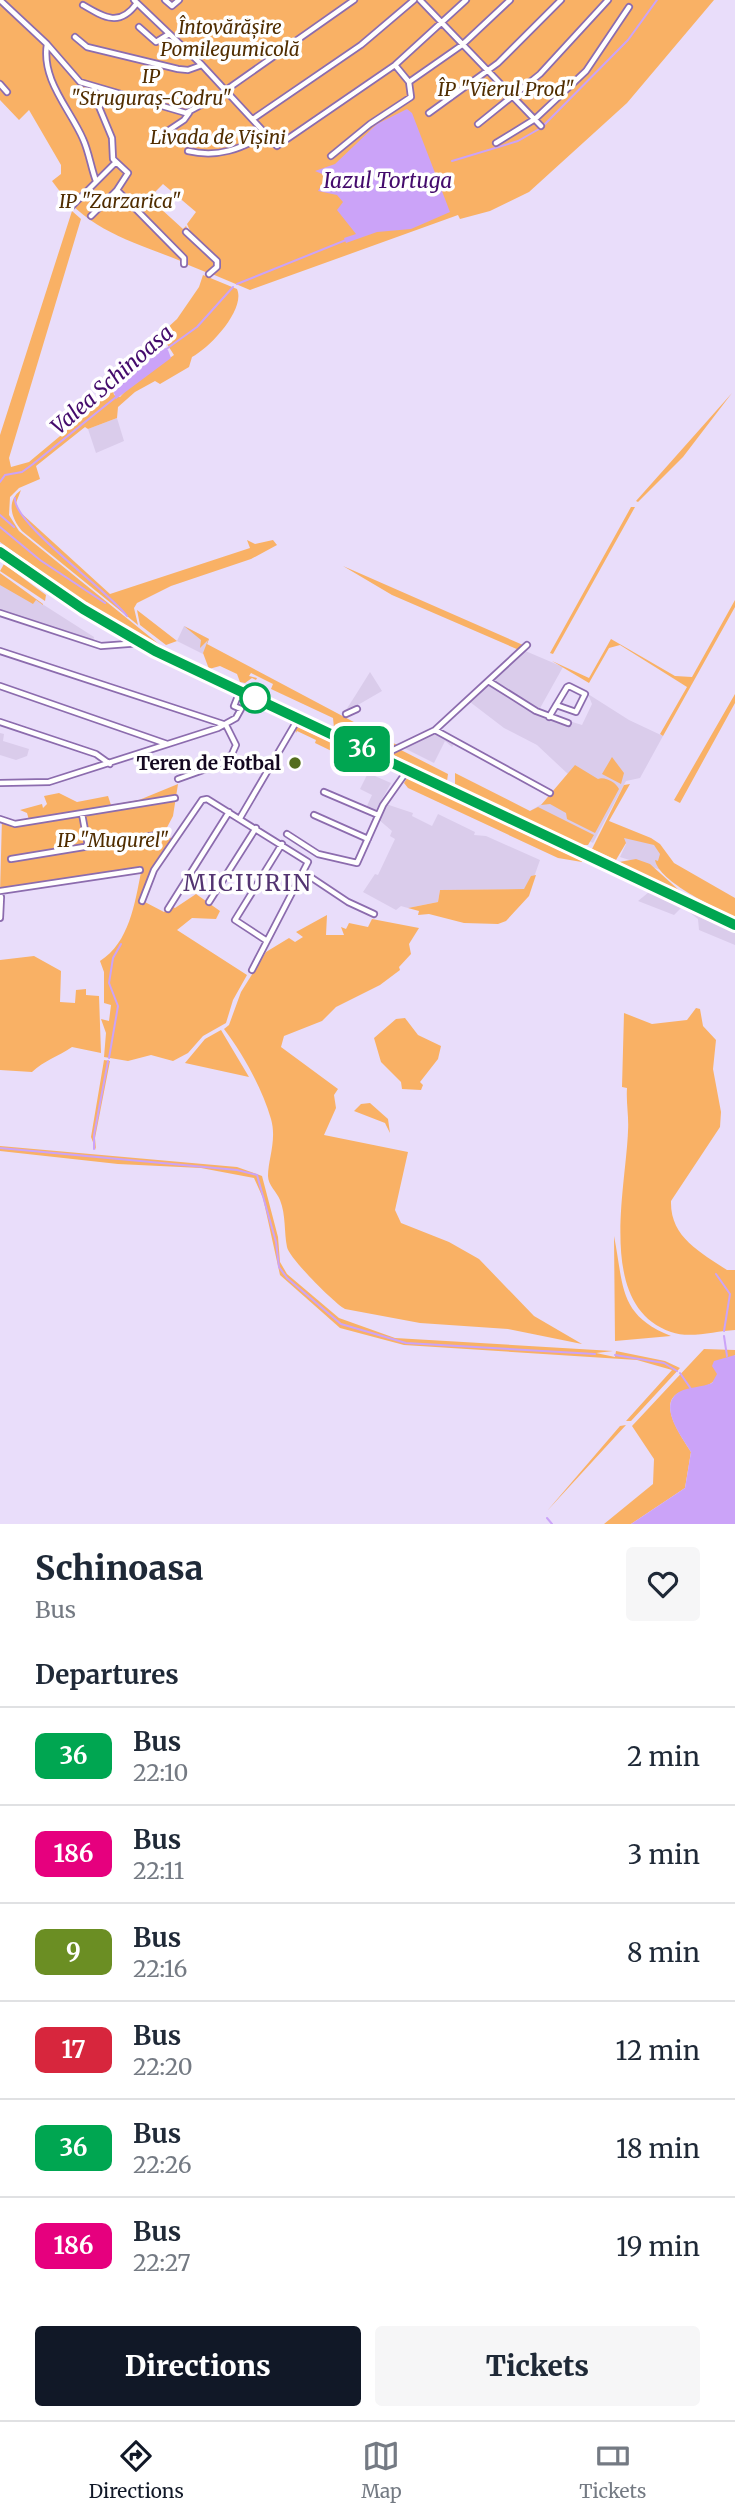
<!DOCTYPE html>
<meta charset="utf-8">
<style>
:root{--surface:#fff;--page:#f6f6f7;--text:#1f2937;--muted:#747a83;--line:#e0e1e3;--accent:#111827}
body{margin:0;font-family:Merriweather,serif;background:var(--page);color:var(--text);height:100vh;display:flex;flex-direction:column;font-size:26px;white-space:nowrap}
*{box-sizing:border-box;margin:0}
p{font-size:23px;color:var(--muted)}
.icon{flex:none;width:38px;height:38px;fill:none;stroke:currentColor;stroke-width:2;stroke-linecap:round;stroke-linejoin:round}
.map{position:relative;height:1524px;overflow:hidden}
.drawer{display:flex;flex-direction:column;background:var(--surface);flex:1}
.drawer>*{flex:none}
.badge{padding:0 14px;border-radius:10px;font-size:24px;line-height:46px}
.map>.badge{position:absolute;translate:-50% -50%;box-shadow:0 0 0 4px #fff}
h2{padding:0 35px;font-size:26px;line-height:63px}
.round{display:grid;place-items:center;flex:none;width:74px;height:74px;border-radius:7px;background:var(--page)}
.overview{display:flex;align-items:center;justify-content:space-between;height:119px;padding:0 35px}
h1{font-size:33px;font-weight:800;line-height:52px}
.button{display:flex;gap:14px;margin-top:auto;padding:14px 35px}
.button a{flex:1;height:80px;border-radius:7px;background:var(--accent);color:#fff;font-size:28px;font-weight:800;line-height:80px;text-align:center}
.button a+a{background:var(--page);color:var(--text)}
ul{padding:0;list-style:none}
li{display:flex;align-items:center;gap:21px;height:98px;padding:0 35px;border-top:2px solid var(--line)}
li div{flex:1}
li b{display:block;font-size:26px}
li em{font-style:normal}
li .badge{min-width:77px;font-weight:700;text-align:center}
.tab-bar{display:flex;justify-content:space-around;align-items:center;height:98px;border-top:2px solid var(--line);background:var(--surface);font-size:19px;color:var(--muted)}
.tab-bar a{display:grid;justify-items:center;gap:4px}
.tab-bar .selected{color:var(--accent)}
.map>svg:first-child{display:block}
</style>
<div class="map">
<svg width="735" height="1524" viewBox="0 0 735 1524">
<rect width="100%" height="100%" fill="#e9ddfa"/>
<path fill="#dacceb" d="M117 418 124 441 96 453 88 429Z
M0 577 94 637 93 641 0 610Z
M184 626 209 639 203 654 177 641Z
M523 650 563 667 539 710 492 681Z
M370 672 382 691 344 713 355 696Z
M490 684 523 705 567 724 569 721 582 725 592 704 588 694 629 720 663 736 640 778 626 781 593 843 530 811 545 802 569 775 537 745 504 728 470 702Z
M435 732 455 742 452 747 445 741 434 763 404 748Z
M0 733 4 734 3 741 29 749 27 756 16 760 0 755Z
M368 773 391 783 375 812 366 808 372 795 360 789Z
M386 804 413 813 412 816 432 826 438 814 475 832 474 835 486 836 540 860 534 877 524 889 440 890 438 902 408 908 401 906 396 910 363 892 375 874 378 875 395 839 390 836 392 831 378 819Z
M624 831 659 847 666 857 661 870 620 857 626 844 620 841Z
M649 892 681 908 674 915 638 901Z
M689 912 735 933V950V945L699 930 698 919Z"/>
<path fill="#f9b165" fill-rule="evenodd" d="M0 0H714L627 103 529 192 490 211 460 219 458 215 250 290 212 274 218 268V259L193 237 187 224 196 212 163 184 149 198 183 229 186 226 191 236 185 234 215 260 216 267 208 273 186 264 184 260 183 262C127 239 87 231 52 181L61 174V165L29 110 19 120 0 100Z
M72 211 81 219 9 458 11 467 29 462 96 406 108 382 177 319 199 287 203 275 237 289C246 309 210 348 192 357L189 367 160 384 155 381 135 392 118 407 117 418 88 429 85 427 36 466 40 479 19 488 10 497 9 515 19 531 160 645 84 602 0 542V435ZM167 344 174 355 129 387 120 397 114 395 113 390 140 363Z
M732 393 683 457 638 502 636 501Z
M21 490 16 503 20 512 110 594 250 548 247 540 255 544 273 540 277 545 251 559 171 586 137 603 134 608 138 625 22 531C11 518 6 501 21 490Z
M631 507H635L553 654 550 653Z
M4 564 46 595 45 601 0 571Z
M343 566 523 645 519 650 392 595Z
M0 573 43 604V605L36 600 33 604 0 585Z
M735 600V607L663 736 660 734 687 687 620 645 609 648 589 683 552 661 589 678 611 639 675 676 692 677Z
M137 610 177 641 166 645 140 625Z
M184 626 209 639 207 644 399 746 386 752 334 728 333 718 271 689 273 684 251 673 249 676 257 678 256 680 252 678 245 683 240 682 237 674 220 666 209 669 203 653 208 640 200 648 201 640Z
M735 694V703L680 803 674 800Z
M298 727 356 754 349 752 346 758 315 743 316 740 297 731 296 733 295 729Z
M399 749 448 774 447 781 391 754Z
M612 757 624 773 621 784 602 774Z
M575 765 598 779C604 776 616 782 619 789L595 833 567 819 566 813 550 804 541 805Z
M455 773 530 811 538 807 594 835 588 845H582L455 785Z
M407 778 582 861V862L558 858 408 788 404 783Z
M178 784 173 816 162 837 173 838 152 872 141 900 164 912 171 906 175 908 196 894 220 911 216 919 192 918 177 930 247 975 233 1000 226 1023 203 1036 188 1053 173 1061 151 1055 128 1061 104 1057 106 1033 101 1019 109 1021 111 1005 104 1003V972L100 961C129 943 135 903 141 872L0 893 2 818 14 823 29 820 27 813 20 810 42 804 43 808 47 804 44 796 59 793 77 802 108 796 111 805 139 800Z
M630 784 609 821 651 838 660 844 674 863 735 898V917C716 908 659 882 655 860L658 861 660 854 654 845 624 838 626 843 616 860 592 849 624 785Z
M636 859 650 864 681 892 619 862Z
M536 875 529 896 506 921 498 924 464 923 429 914 418 915 419 911 408 908 438 902 440 890 524 889 531 876Z
M327 915 326 935H344L341 927 346 929 349 923 368 927 372 919 419 928 409 944 411 954 399 967 400 970 380 985 336 1007 322 1021 284 1036 281 1047 338 1089 334 1095 336 1108 324 1135 408 1152 395 1210 401 1223 449 1242 479 1259 534 1316 582 1344 508 1329 420 1323 345 1309C334 1303 289 1258 287 1247 284 1232 286 1215 280 1200 277 1192 268 1185 268 1176 268 1159 277 1140 271 1119 262 1088 243 1054 224 1029L229 1025 241 992 266 952 289 938 295 942 303 937 296 932Z
M34 956 61 971 60 1002 75 1003 76 990 86 989V995L99 996 101 1053 72 1047C59 1056 43 1061 32 1072L0 1070V960Z
M696 1008 700 1009 703 1026 716 1040 713 1069 721 1112 720 1127 671 1201C670 1237 700 1252 727 1270H735V1330C715 1331 690 1339 671 1332 596 1306 626 1190 628 1131 629 1117 626 1103 627 1088L622 1087 624 1013 652 1024 687 1020Z
M405 1018 418 1035 441 1046 438 1059 420 1082 423 1085 421 1090 402 1089 401 1082 381 1062 374 1038 396 1019Z
M221 1030 249 1077 185 1063 205 1039Z
M104 1060 110 1061 95 1138 96 1150 91 1137Z
M370 1103 388 1119 390 1133 385 1123 354 1111 361 1104Z
M0 1146 237 1167 262 1176 278 1237 280 1262 287 1274 339 1318 395 1338 613 1351 596 1353 615 1357 616 1351 665 1361 680 1368 631 1421H626L672 1370 637 1360 404 1345 340 1328 280 1275 263 1198 254 1178 201 1168 118 1164 0 1151Z
M614 1236C624 1286 618 1315 671 1336L615 1341Z
M704 1349 735 1350V1355C727 1363 718 1379 710 1384 702 1389 692 1388 683 1391 654 1400 682 1437 691 1452L685 1488 631 1524H604L653 1484 654 1459 632 1426Z
M626 1425 547 1511 620 1426Z"/>
<path fill="#cba3f8" d="M407 109 412 113 450 212 411 229 377 232 346 243 344 238 356 234 337 210 343 202 337 195 318 191 327 176 315 171 335 164 377 124Z
M162 346 168 350 171 358 116 399 113 390Z
M735 1355V1524H631L685 1488 691 1452C682 1437 657 1406 679 1392 688 1387 703 1387 712 1383L717 1374 712 1366 714 1361Z"/>
<g fill="none" stroke-linecap="round" stroke-linejoin="round">
<path stroke="#cba3f8" stroke-width="2" d="M544 125 628 40 657 0
M452 161 518 141 539 129
M237 284 346 240
M165 350 197 327 233 287
M0 482 5 475 22 472 33 464 116 397
M15 498C13 524 109 591 127 616
M0 515 14 527
M0 527 40 560 105 603
M109 1058 118 1006 109 983 113 958 121 944
M0 1148 237 1170 257 1175 276 1242 279 1267 287 1278 341 1324 406 1343 595 1354
M94 1149V1135L108 1061
M716 1274 730 1294 724 1331
M724 1336 727 1356
M615 1355 664 1363 677 1371
M680 1373 691 1389
M547 1518 552 1524"/>
<g stroke="#8c6cae" stroke-width="8">
<path id="minor" d="M0 0 47 44C41 80 70 109 83 139 89 152 91 168 96 181
M134 0 202 65 277 146 395 65 466 0
M165 0 172 6 179 0
M420 0 541 126
M83 5C105 18 120 27 137 3
M139 27 156 42 169 34
M75 37 87 47 178 69 188 70 202 65
M47 44 80 82 186 113 227 91
M409 82 462 45 510 0
M0 84 7 92
M102 90 97 102 112 138 113 159 128 173 117 190 184 258V264
M226 90 354 0
M429 113 498 63 561 0
M253 119 361 45 414 0
M478 124 540 74 608 0
M163 134 184 120 189 113
M496 143 535 119 586 71 629 7
M188 151C218 158 241 149 266 134
M331 156 370 124 411 97 409 82 395 65
M71 207 115 163
M91 216 117 190
M186 232 217 261V267L209 274
M0 613 101 646 141 643
M0 651 226 725 236 745 232 754 220 764 178 779
M490 682 536 711 568 723
M0 686 167 744
M346 714 357 709
M549 717 567 687 569 686 585 694 576 712 556 705
M0 722 96 754 110 764
M435 730 527 645
M381 756 435 730 550 793
M0 783 49 782 218 728 236 718 241 709 234 706 240 691
M324 792 378 815
M82 814 88 846
M314 815 368 839
M240 818 298 719
M0 819 15 824 175 798
M287 834 318 854 357 863 383 805 407 771
M11 859 157 835
M303 872 348 902 374 914
M0 891 140 870
M142 901 154 870 202 800 207 799 308 862 252 970
M209 902 256 828
M168 909 229 812
M0 918 1 897
M267 941 235 920 282 844"/>
</g>
<g stroke="#8c6cae" stroke-width="10">
<path id="highway" d="M0 552 83 609 155 651 735 925"/>
</g>
<use href="#minor" stroke="#fff" stroke-width="4.5"/>
<use href="#highway" stroke="#fff" stroke-width="7"/>
</g>
<g fill="none" stroke-linecap="round" stroke-linejoin="round">
<g stroke="#fff" stroke-width="16">
<path id="line" d="M0 552 83 609 155 651 735 925"/>
</g>
<use href="#line" stroke="#00a651" stroke-width="10"/>
</g>
<circle fill="#fff" stroke="#00a651" stroke-width="3.5" cx="255" cy="698" r="14"/>
<circle fill="#546d1e" stroke="#fff" stroke-width="2.5" cx="295" cy="763" r="7"/>
<g text-anchor="middle" stroke-width="7" stroke-linejoin="round" paint-order="stroke">
<g font-size="19" font-style="italic" fill="#502d00" stroke="#fff">
<text x="230" y="34">Întovărășire<tspan x="230" dy="22">Pomilegumicolă</tspan></text>
<text x="151" y="83">IP<tspan x="151" dy="22">"Struguraș-Codru"</tspan></text>
<text x="506" y="96">ÎP "Vierul Prod"</text>
<text x="218" y="144">Livada de Vișini</text>
<text x="120" y="208">IP "Zarzarica"</text>
<text x="113" y="847">IP "Mugurel"</text>
</g>
<g font-size="19" font-weight="bold" fill="#13071f" stroke="#fff" text-anchor="end">
<text x="281" y="770">Teren de Fotbal</text>
</g>
<g font-size="21" font-style="italic" fill="#440b6c" stroke="#fff">
<text x="388" y="188">Iazul Tortuga</text>
<text transform="translate(112 380) rotate(-41)" y="7">Valea Schinoasa</text>
</g>
<g font-size="23" letter-spacing="2" fill="#543572" stroke="#fff">
<text x="248" y="891">MICIURIN</text>
</g>
</g>
</svg>
<b class="badge" style="left:362px;top:749px;background:#00a651;color:#fff">36</b>
</div>
<section class="drawer">
<div class="overview"><div><h1>Schinoasa</h1><p>Bus</p></div><a class="round"><svg class="icon" aria-label="heart" viewBox="0 0 24 24"><path d="M12 20l-8-8c-3-5 5-10 8-4 3-6 11-1 8 4z"/></svg></a></div>
<h2>Departures</h2>
<ul>
<li><span class="badge" style="background:#00a651;color:#fff">36</span><div><b>Bus</b><p>22:10</p></div><em>2 min</em></li>
<li><span class="badge" style="background:#e6007e;color:#fff">186</span><div><b>Bus</b><p>22:11</p></div><em>3 min</em></li>
<li><span class="badge" style="background:#6b8e23;color:#fff">9</span><div><b>Bus</b><p>22:16</p></div><em>8 min</em></li>
<li><span class="badge" style="background:#d7263d;color:#fff">17</span><div><b>Bus</b><p>22:20</p></div><em>12 min</em></li>
<li><span class="badge" style="background:#00a651;color:#fff">36</span><div><b>Bus</b><p>22:26</p></div><em>18 min</em></li>
<li><span class="badge" style="background:#e6007e;color:#fff">186</span><div><b>Bus</b><p>22:27</p></div><em>19 min</em></li>
</ul>
<div class="button"><a>Directions</a><a>Tickets</a></div>
</section>
<nav class="tab-bar">
<a class="selected"><svg class="icon" aria-label="directions" viewBox="0 0 24 24"><path d="M12 3l9 9-9 9-9-9zM9 14v-3h6M13 9l2 2-2 2"/></svg>Directions</a>
<a><svg class="icon" aria-label="map" viewBox="0 0 24 24"><path d="M3 6l6-2 6 2 6-2v14l-6 2-6-2-6 2zM9 4v14M15 6v14"/></svg>Map</a>
<a><svg class="icon" aria-label="tickets" viewBox="0 0 24 24"><path d="M3 7h18v10H3zM15 7v10"/></svg>Tickets</a>
</nav>
